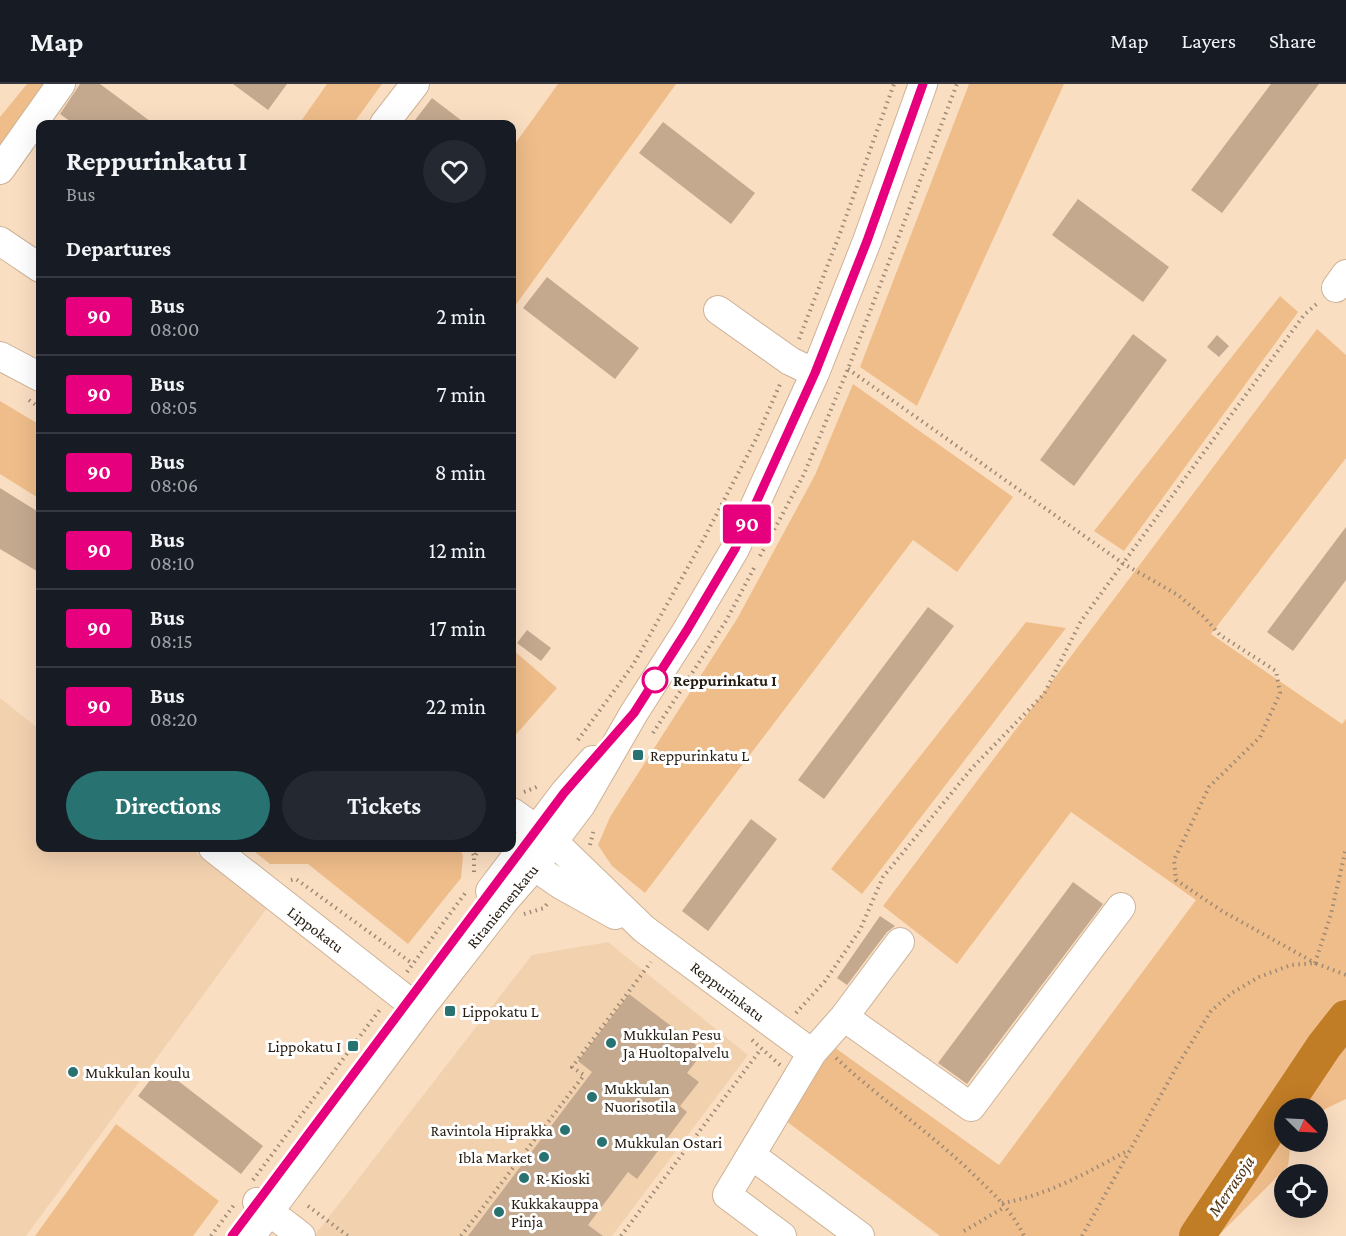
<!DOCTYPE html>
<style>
:root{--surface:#171b24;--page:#242831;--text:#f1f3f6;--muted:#9ea1a6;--line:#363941;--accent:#287271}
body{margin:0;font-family:"Crimson Pro",serif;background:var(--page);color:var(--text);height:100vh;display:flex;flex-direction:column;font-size:22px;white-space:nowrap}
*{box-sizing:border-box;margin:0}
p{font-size:20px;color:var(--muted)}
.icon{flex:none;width:33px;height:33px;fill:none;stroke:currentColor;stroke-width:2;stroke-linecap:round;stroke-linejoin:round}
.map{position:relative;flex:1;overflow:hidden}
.panel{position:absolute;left:36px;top:36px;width:480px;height:732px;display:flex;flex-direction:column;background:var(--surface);border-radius:12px;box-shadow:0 6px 24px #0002}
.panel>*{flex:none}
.badge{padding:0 12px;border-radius:4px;font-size:21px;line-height:39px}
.needle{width:39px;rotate:114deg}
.controls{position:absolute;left:1274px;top:1014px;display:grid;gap:12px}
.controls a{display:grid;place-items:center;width:54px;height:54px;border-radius:50%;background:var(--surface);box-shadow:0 6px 24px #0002;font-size:30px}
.map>.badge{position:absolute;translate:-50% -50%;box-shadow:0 0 0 3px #fff}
h2{padding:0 30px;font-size:22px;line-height:54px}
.round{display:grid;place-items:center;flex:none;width:63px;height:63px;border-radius:32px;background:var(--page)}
.overview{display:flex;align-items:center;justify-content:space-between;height:102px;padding:0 30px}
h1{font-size:28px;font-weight:700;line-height:45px}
.action{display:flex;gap:12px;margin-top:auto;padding:12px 30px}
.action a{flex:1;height:69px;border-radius:36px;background:var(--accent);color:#fff;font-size:24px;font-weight:700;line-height:69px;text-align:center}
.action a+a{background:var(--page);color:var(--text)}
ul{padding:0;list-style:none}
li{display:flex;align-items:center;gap:18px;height:78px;padding:0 30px;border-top:2px solid var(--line)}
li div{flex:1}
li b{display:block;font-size:22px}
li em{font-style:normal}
li .badge{min-width:66px;font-weight:700;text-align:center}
header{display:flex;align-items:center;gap:36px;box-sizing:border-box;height:84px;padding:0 30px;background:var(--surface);border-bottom:2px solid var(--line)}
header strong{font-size:28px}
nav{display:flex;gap:33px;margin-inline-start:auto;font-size:21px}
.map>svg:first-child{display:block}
</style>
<header>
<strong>Map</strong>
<nav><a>Map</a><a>Layers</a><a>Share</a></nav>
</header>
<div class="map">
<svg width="1346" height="1152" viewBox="0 0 1346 1152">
<rect width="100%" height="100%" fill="#fadec2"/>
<path fill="#f2d1af" d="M0 614 40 646V764H190L267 824 26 1152H0Z
M608 858 748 971 612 1152H314L532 871Z"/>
<path fill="#efbd8a" d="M27 0H51L0 70V33Z
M327 0H382L353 40H299Z
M558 0H676L512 226V64Z
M969 0H1064L917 322 860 283Z
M1280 212 1298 228 1124 467 1094 447Z
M1317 245 1346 271V374L1211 550 1342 640 1346 635V1015L1317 1029V1024H1284V1058H1291L1288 1082 1218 1152H940L786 1037 834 963 999 1081 1196 816 1071 728 957 880 883 822Z
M853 300 1013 413 957 488 913 456 645 809 612 782 598 761 610 733 737 535 815 391Z
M0 317 40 341V415L0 390Z
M1026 538 1066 544 862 810 831 785Z
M512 565 557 604 512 655Z
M250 764H460L463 772 461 794 408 860 308 780H270Z
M116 1040 219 1117 193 1152H35Z"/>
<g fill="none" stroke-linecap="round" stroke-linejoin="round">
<path stroke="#c17c26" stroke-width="36" d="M1197 1152 1324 962 1346 934"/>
</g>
<path fill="#c4a98f" d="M80 0H100L154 40H74L60 30Z
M233 0H287L268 26Z
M1271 0H1319L1222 129 1191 106Z
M432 14 466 40H412Z
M663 38 755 109 731 140 639 69Z
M1078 115 1169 183 1143 218 1052 151Z
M547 193 639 264 615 295 523 224Z
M1133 250 1167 276 1074 402 1040 376Z
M1217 251 1229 262 1219 273 1207 263Z
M0 404 40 429V489L0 465Z
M1346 443V496L1293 567 1267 548Z
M928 523 954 542 824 715 798 696Z
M527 546 551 564 541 577 517 559Z
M751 735 777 755 708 847 682 827Z
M1073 798 1103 820 967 1000 938 979Z
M880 832 895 842 887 848 847 901 837 894Z
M629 910 704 967 687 989 699 998 680 1022 687 1028 637 1095 628 1088 588 1141 603 1152H468L592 988 578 977Z
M160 983 263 1062 241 1090 138 1012Z"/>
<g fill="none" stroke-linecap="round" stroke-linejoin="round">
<g stroke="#cdb297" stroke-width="30">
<path id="minor" d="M384 40 415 0
M0 86 61 0
M0 157 40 184
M1336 204 1346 190
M718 226 790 277 815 289
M0 272 40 293
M512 728 553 757 644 845 812 969
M213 764 408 917 421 924
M519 772 561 801 615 831
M490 807 564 709 593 676
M844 933 971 1023 1121 823
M751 1071 860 1152
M257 1118 301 1152
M251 1152 421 924 506 815 534 783 581 721 634 629 687 546 735 465 815 289 867 157 923 0
M782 1152 727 1111 812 969 844 933 900 858"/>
</g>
<path stroke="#9d8974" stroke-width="4" stroke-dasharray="1.5 4.5" stroke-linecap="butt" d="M799 255 839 152 894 0
M848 285 1124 480 1178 511 1204 533 1220 551 1276 587 1280 609 1260 653 1209 703 1174 776 1176 796 1222 827 1315 879 1331 830 1346 764
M29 316 40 324
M760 472 804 390 848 285 957 0
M653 649 726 537 754 484
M578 656 633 581 702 458 756 355 781 298
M524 708 539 702
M590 761 594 745
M471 764 474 772
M474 788V773L481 764
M291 796 296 795 413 880
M524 830 544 824 547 820
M407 888 466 808
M796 929 825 897 860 846 883 793 972 684 1044 610 1081 537 1304 231 1319 218
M752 956 780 981
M836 974C880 1015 931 1049 974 1091 994 1110 1012 1127 1024 1152
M253 1096 381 924
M1002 1119C1047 1112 1090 1087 1129 1066
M308 1122 348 1152
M964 1147 1005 1123
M211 1152 234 1121
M461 1152 584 991 572 983 651 878
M621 1152 761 965
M1082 1152 1176 984 1211 927 1232 909 1259 893 1291 881 1315 879 1346 891"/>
<use href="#minor" stroke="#fff" stroke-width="28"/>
</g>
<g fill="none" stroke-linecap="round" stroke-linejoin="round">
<g stroke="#fff" stroke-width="14">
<path id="line" d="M232 1152 564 709 634 629 687 546 735 465 815 289 867 157 923 0"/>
</g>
<use href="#line" stroke="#e6007e" stroke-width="9"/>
</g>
<circle fill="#fff" stroke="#e6007e" stroke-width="3" cx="655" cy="596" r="12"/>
<g fill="#287271" stroke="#fff" stroke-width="2">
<rect x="632" y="665" width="12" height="12" rx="3"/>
<rect x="444" y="921" width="12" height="12" rx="3"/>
<circle cx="611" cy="959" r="6"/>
<rect x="347" y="956" width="12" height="12" rx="3"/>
<circle cx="73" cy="988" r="6"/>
<circle cx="592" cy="1013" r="6"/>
<circle cx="565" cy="1046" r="6"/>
<circle cx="602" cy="1058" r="6"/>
<circle cx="544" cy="1073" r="6"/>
<circle cx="524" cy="1094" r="6"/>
<circle cx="499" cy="1128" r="6"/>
</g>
<g text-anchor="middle" stroke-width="6" stroke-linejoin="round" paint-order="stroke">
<g font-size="16" font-weight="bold" fill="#261c11" stroke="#fff" text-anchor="start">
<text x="673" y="602">Reppurinkatu I</text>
</g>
<g font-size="16" fill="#261c11" stroke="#fff" text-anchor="start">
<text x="650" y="677">Reppurinkatu L</text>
<text x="462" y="933">Lippokatu L</text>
<text x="623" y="956">Mukkulan Pesu<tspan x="623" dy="18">Ja Huoltopalvelu</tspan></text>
<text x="341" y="968" text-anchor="end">Lippokatu I</text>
<text x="85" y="994">Mukkulan koulu</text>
<text x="604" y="1010">Mukkulan<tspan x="604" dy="18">Nuorisotila</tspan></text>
<text x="553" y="1052" text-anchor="end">Ravintola Hiprakka</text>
<text x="614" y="1064">Mukkulan Ostari</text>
<text x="532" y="1079" text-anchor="end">Ibla Market</text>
<text x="536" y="1100">R-Kioski</text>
<text x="511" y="1125">Kukkakauppa<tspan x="511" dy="18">Pinja</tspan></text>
</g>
<g font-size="16" fill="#261c11" stroke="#fff">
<text transform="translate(502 822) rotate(-51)" y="6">Ritaniemenkatu</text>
<text transform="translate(316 845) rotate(37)" y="6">Lippokatu</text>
<text transform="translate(728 907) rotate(37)" y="6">Reppurinkatu</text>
</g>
<g font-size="18" font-style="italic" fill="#4d300e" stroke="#fff">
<text transform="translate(1231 1102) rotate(-56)" y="6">Merrasoja</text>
</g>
</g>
</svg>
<div class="controls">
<a><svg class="needle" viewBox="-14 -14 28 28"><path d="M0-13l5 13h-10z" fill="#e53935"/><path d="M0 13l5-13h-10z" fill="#9ea1a6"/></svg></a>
<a><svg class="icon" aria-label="locate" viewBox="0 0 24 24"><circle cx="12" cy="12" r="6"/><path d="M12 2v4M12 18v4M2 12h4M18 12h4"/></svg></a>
</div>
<b class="badge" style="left:747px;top:440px;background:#e6007e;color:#fff">90</b>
<section class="panel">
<div class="overview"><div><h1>Reppurinkatu I</h1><p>Bus</p></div><a class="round"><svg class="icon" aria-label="heart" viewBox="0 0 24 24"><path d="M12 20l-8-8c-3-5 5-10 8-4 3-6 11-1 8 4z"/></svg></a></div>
<h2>Departures</h2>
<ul>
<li><span class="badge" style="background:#e6007e;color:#fff">90</span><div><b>Bus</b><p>08:00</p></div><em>2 min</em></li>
<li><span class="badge" style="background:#e6007e;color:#fff">90</span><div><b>Bus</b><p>08:05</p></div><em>7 min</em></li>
<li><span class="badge" style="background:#e6007e;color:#fff">90</span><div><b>Bus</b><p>08:06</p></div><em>8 min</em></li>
<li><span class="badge" style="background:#e6007e;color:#fff">90</span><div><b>Bus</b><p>08:10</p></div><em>12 min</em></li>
<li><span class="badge" style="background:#e6007e;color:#fff">90</span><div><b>Bus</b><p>08:15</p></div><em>17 min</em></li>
<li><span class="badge" style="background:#e6007e;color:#fff">90</span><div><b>Bus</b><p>08:20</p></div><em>22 min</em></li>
</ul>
<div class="action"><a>Directions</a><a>Tickets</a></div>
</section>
</div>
